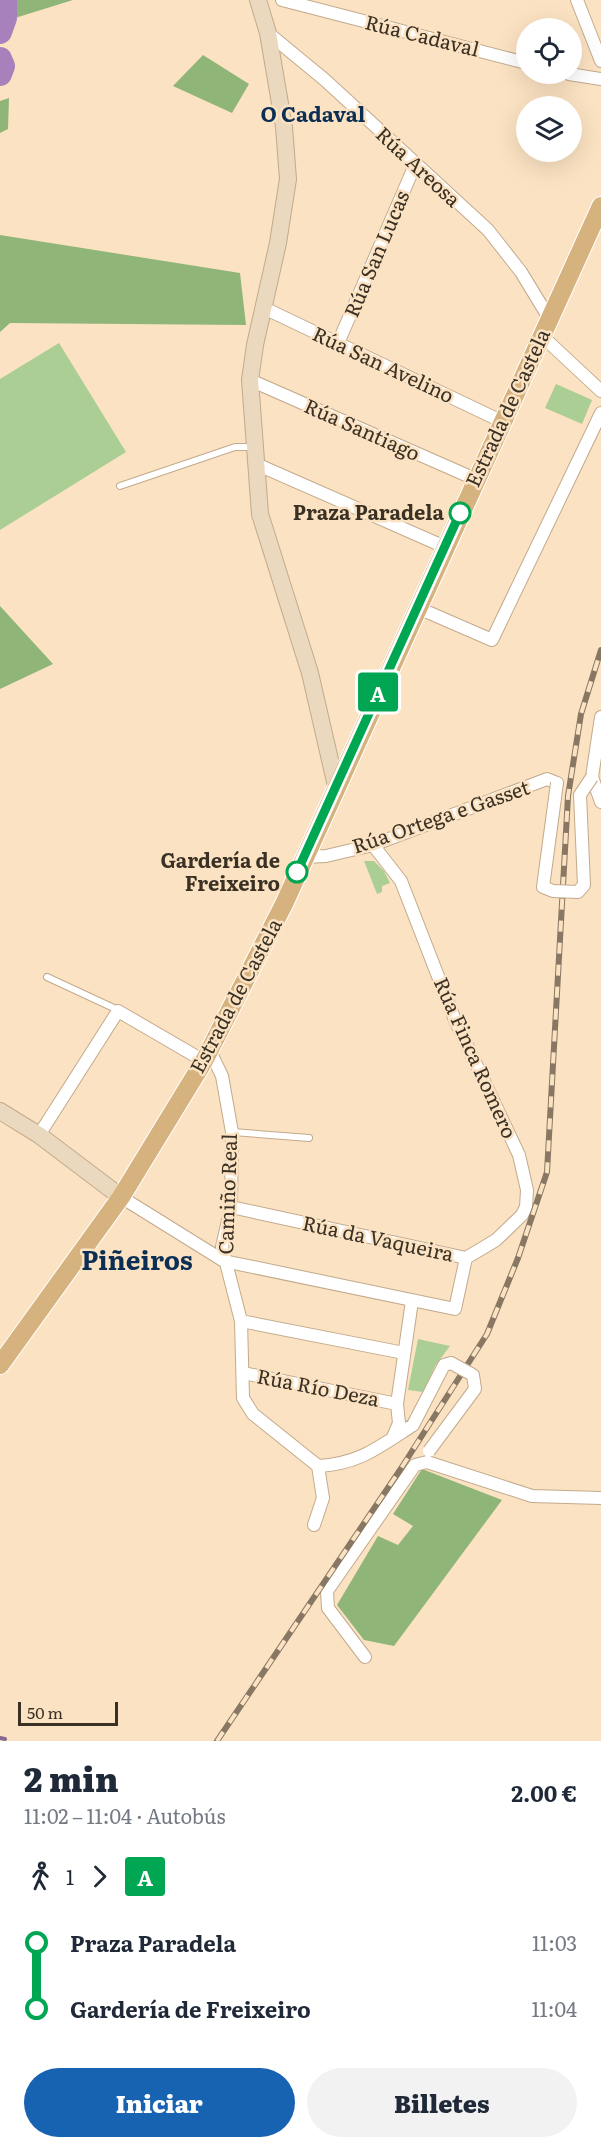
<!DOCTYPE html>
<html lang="es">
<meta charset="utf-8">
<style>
:root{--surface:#fff;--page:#f2f2f3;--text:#1f2937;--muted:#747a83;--accent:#1763b2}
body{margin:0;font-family:Literata,serif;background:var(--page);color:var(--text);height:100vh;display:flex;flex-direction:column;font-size:22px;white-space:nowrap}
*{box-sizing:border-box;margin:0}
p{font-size:20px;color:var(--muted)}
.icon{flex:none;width:33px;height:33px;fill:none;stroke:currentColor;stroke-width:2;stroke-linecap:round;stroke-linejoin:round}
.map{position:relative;height:1741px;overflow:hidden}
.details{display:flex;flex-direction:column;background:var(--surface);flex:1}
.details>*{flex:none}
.badge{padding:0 12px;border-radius:4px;font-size:21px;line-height:39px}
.buttons{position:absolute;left:516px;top:18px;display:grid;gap:12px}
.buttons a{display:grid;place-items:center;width:66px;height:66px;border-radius:50%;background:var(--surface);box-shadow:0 6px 24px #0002;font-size:30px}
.scale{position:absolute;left:18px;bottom:15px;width:100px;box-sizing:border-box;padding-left:6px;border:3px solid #3a3124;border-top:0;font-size:16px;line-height:21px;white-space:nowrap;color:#3a3124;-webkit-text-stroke:4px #fbe2c2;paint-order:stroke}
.map>.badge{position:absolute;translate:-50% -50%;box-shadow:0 0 0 3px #fff}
.legs{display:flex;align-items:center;gap:9px;height:66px;padding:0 24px;font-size:20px}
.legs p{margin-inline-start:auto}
.headline{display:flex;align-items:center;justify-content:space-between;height:102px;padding:0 24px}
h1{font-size:33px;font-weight:800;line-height:45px}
.action{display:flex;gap:12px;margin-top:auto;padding:12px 24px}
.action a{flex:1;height:69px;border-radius:36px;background:var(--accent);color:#fff;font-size:24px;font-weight:800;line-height:69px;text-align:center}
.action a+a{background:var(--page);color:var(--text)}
ul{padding:0 24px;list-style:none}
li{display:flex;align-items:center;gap:21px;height:66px;font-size:22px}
li i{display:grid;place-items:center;width:9px;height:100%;margin:0 8px;background:currentColor}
li i::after{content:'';width:15px;height:15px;margin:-8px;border:4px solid;border-radius:50%;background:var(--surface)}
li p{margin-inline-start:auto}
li:first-child i{background:linear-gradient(#0000 50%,currentColor 0)}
li:last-child i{background:linear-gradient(currentColor 50%,#0000 0)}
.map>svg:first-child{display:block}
</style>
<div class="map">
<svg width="601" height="1741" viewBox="0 0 601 1741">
<rect width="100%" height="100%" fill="#fbe2c2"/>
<path fill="#abce95" d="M59 343 126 452 0 530V379Z
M556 384 592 400 582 424 545 408Z
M364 861H374L384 871 390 883 382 886V892L377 894Z
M418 1339 450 1346 435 1366 423 1392 408 1390Z"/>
<path fill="#90b578" d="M0 0H73L15 18 0 36Z
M203 55 249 84 232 113 173 86Z
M9 98 8 129 0 133V101Z
M0 235 240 273 246 325 10 323 0 332Z
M0 606 53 664 0 689Z
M422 1469 502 1500 394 1646 364 1640 337 1605 378 1536 398 1545 413 1526 393 1514Z"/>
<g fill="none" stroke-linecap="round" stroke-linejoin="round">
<path stroke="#86698e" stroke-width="4" d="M0 1738 5 1739"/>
<path stroke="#a781bb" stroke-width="24" d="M0 32 5 18V0
M0 59 3 66 0 74"/>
<g stroke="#c2aa8c" stroke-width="8">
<path id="lane" d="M120 486 235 447H252
M47 977 118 1010
M233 1132 309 1138"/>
</g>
<g stroke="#c2aa8c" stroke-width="14">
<path id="street" d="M282 0 526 63
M577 0 601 61
M268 33 325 80 488 230 521 272 549 318
M569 74 601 79
M264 308 501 421
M541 335 601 391
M338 343 415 165
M250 380 475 479
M256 464 445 547
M416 607 492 640 601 413
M601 717 592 777 601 802
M373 845 401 881 455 1020 519 1155 527 1190 526 1207 522 1215 496 1240 466 1258
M304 857 326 856 373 845 547 779 557 783
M209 1049 222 1076 232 1132 231 1207 222 1247 241 1321 243 1398 253 1414 318 1466C359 1464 379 1447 413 1425
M39 1135 118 1011 204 1061
M121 1197 224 1261 455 1309 466 1258 231 1207
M241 1321 404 1353
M243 1373 397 1404 412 1301
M393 1437 399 1423 397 1404
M427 1462 532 1496 601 1498
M314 1525 323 1498 318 1466
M365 1657 328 1608 327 1591 415 1465 427 1462"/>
</g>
<g stroke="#c2aa8c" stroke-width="18">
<path id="secondary" d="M258 0 268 33 284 127 288 179 278 243 255 345 250 380 260 514 310 673 336 786
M0 1111 39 1135 121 1197"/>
</g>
<g stroke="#fff" stroke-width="20">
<path id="primary" d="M0 1365 121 1197 204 1061 284 904 601 206"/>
</g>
<use href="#lane" stroke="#fff" stroke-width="6"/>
<use href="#street" stroke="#fff" stroke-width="12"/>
<use href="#secondary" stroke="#ead9be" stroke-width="16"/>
<use href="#primary" stroke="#d6b37e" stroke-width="18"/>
<g stroke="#887863" stroke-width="6">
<path id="rail" d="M217 1741 400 1470 487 1334 518 1258 547 1172 568 796 581 714 601 650"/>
</g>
<use href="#rail" stroke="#fbe2c2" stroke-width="4" stroke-dasharray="11" stroke-linecap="butt"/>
<g stroke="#c2aa8c" stroke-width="14" stroke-linecap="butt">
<path id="street-bridge" d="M557 783 543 887 553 891 578 892 584 885 580 795 592 777
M413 1425 444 1365 451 1363 473 1375 475 1389 429 1451"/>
</g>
<use href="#street-bridge" stroke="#fff" stroke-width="12"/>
</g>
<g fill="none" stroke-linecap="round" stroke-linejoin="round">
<g stroke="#fff" stroke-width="14">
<path id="line-1" d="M297 872 460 513"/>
</g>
<use href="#line-1" stroke="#00a651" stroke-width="9"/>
</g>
<g fill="#fff" stroke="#00a651" stroke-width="3">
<circle cx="460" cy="513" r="10"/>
<circle cx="297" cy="872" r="10"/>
</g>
<g text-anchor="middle" stroke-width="5" stroke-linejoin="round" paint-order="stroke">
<g font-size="20" fill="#3a3124" stroke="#fbe2c2">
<text transform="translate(422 36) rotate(14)" y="7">Rúa Cadaval</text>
<text transform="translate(418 167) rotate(43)" y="7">Rúa Areosa</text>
<text transform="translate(377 254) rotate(-67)" y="7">Rúa San Lucas</text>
<text transform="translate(383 365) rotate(25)" y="7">Rúa San Avelino</text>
<text transform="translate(508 408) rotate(-65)" y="7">Estrada de Castela</text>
<text transform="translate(362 430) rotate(24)" y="7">Rúa Santiago</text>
<text transform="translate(441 817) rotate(-19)" y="7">Rúa Ortega e Gasset</text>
<text transform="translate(236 996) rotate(-62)" y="7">Estrada de Castela</text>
<text transform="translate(475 1058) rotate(66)" y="7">Rúa Finca Romero</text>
<text transform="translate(228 1194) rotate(-88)" y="7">Camiño Real</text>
<text transform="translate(378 1239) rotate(12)" y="7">Rúa da Vaqueira</text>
<text transform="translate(318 1388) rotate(11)" y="7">Rúa Río Deza</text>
</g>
<g font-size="20" font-weight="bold" fill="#3a3124" stroke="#fbe2c2" text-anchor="end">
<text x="444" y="520">Praza Paradela</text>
<text x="280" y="868">Gardería de<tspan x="280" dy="23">Freixeiro</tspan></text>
</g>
<g font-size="21" font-weight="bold" fill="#0b2e55" stroke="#fbe2c2">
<text x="313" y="122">O Cadaval</text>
</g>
<g font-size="26" font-weight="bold" fill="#0b2e55" stroke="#fbe2c2">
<text x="137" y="1270">Piñeiros</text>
</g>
</g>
</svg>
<div class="buttons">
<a><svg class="icon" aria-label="locate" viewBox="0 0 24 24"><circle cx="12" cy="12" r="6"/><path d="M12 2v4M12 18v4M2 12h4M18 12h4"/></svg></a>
<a><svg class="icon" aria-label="layers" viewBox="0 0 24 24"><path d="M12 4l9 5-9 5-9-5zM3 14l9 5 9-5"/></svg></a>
</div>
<div class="scale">50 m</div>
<b class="badge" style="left:378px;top:692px;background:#00a651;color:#fff">A</b>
</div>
<section class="details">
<div class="headline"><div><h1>2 min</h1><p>11:02 – 11:04 · Autobús</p></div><b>2.00 €</b></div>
<div class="legs"><svg class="icon" aria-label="walk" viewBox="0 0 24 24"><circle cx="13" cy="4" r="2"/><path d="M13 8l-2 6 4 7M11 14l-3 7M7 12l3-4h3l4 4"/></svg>1<svg class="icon" aria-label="forward" viewBox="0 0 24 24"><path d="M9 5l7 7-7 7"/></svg><b class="badge" style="background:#00a651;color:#fff">A</b></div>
<ul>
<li><i style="color:#00a651"></i><b>Praza Paradela</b><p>11:03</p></li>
<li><i style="color:#00a651"></i><b>Gardería de Freixeiro</b><p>11:04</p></li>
</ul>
<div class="action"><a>Iniciar</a><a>Billetes</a></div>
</section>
